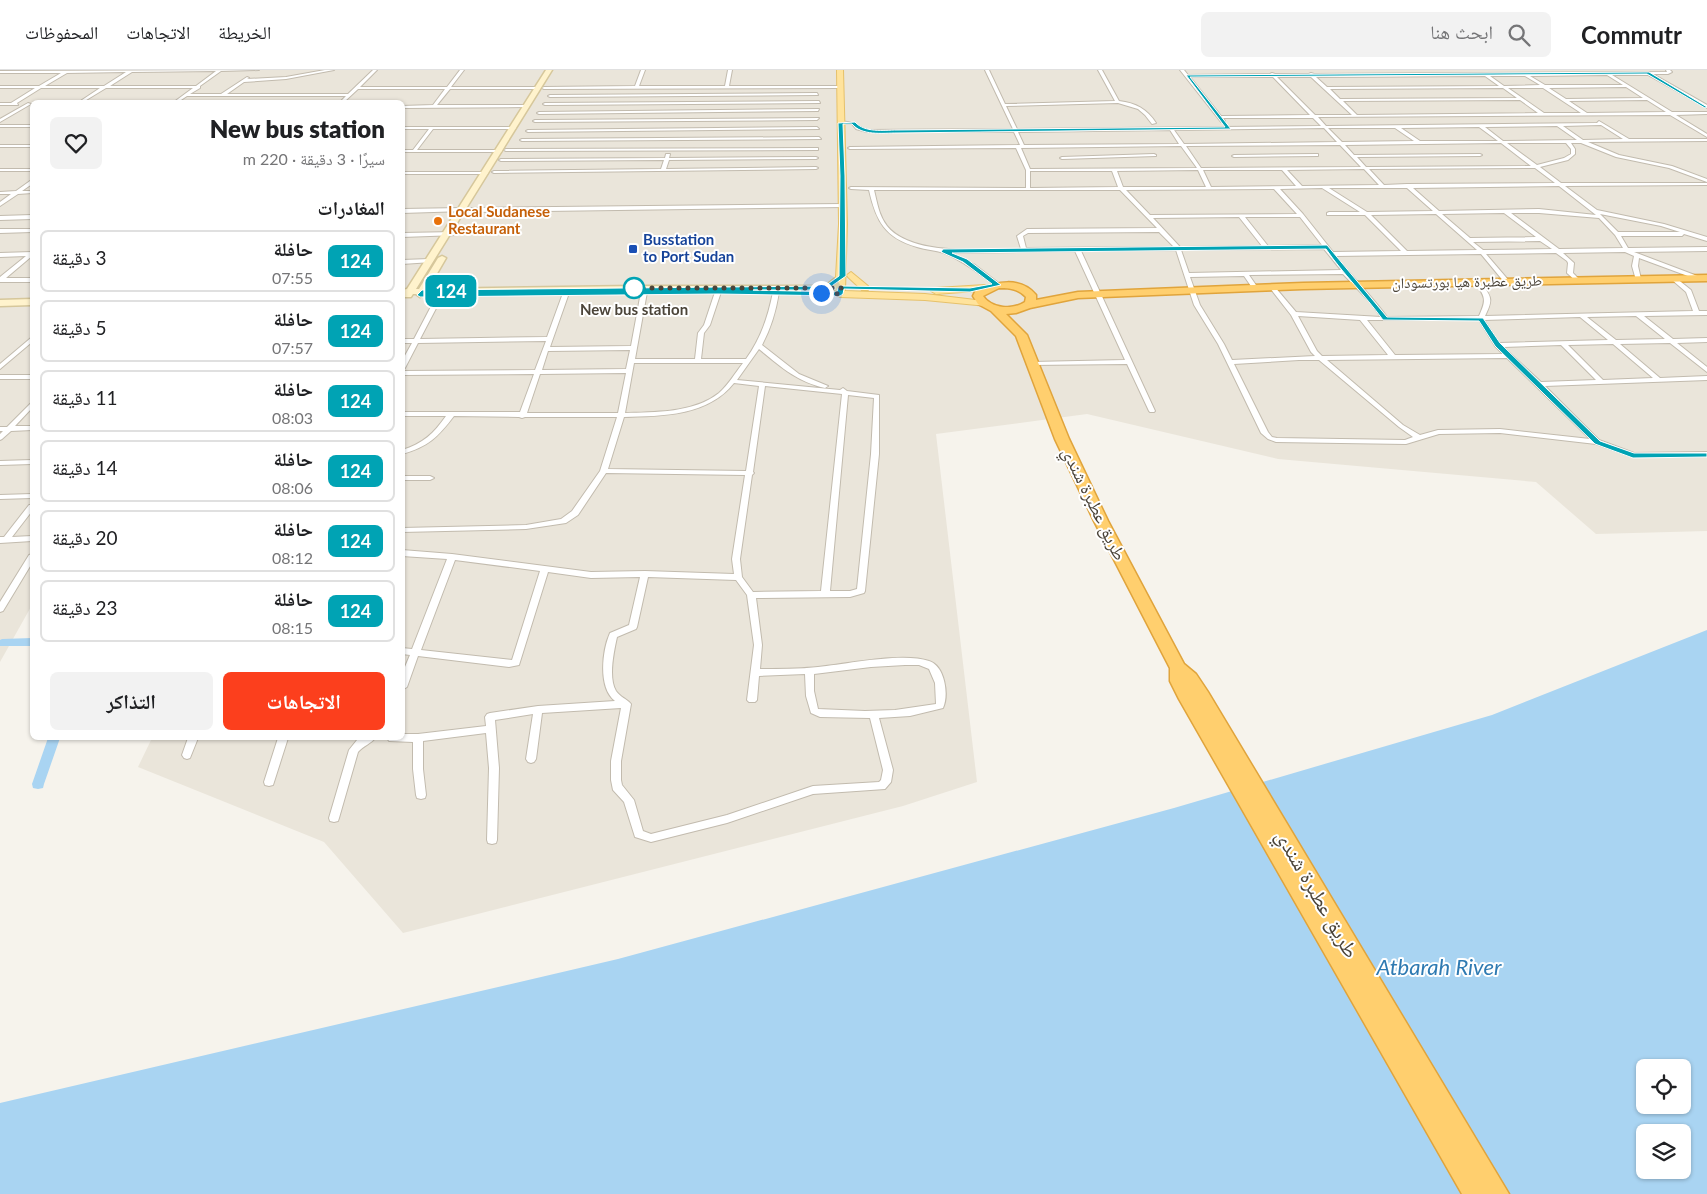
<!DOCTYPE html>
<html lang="ar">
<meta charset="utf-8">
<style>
:root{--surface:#fff;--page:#f2f2f2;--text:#202124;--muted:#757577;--line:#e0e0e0;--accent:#fc3f1d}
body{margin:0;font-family:Lato,"Noto Naskh Arabic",sans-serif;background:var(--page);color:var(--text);direction:rtl;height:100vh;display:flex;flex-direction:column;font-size:19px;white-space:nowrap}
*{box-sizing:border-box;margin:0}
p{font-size:16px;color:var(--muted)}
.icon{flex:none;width:28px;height:28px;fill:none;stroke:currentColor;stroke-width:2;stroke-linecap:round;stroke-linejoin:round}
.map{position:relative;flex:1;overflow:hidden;direction:ltr}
.details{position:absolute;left:30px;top:30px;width:375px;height:640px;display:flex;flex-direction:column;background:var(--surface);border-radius:8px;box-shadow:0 1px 4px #0004;direction:rtl}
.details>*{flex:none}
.badge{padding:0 10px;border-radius:8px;font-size:18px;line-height:32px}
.controls{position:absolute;left:1636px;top:989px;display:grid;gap:10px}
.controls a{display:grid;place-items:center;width:55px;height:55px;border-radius:8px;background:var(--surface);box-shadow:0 1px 4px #0004;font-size:25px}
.you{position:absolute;width:25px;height:25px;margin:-12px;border:4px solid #fff;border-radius:50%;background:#1a73e8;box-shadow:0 0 0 8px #1a73e833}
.map>.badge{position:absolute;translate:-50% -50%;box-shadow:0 0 0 2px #fff}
h2{padding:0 20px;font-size:19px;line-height:45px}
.round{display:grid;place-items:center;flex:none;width:52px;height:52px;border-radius:8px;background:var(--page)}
.summary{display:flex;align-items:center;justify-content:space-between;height:85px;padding:0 20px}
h1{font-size:24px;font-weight:800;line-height:38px}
.button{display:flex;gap:10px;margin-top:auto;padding:10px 20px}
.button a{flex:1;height:58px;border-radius:8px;background:var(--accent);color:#fff;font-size:20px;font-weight:800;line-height:58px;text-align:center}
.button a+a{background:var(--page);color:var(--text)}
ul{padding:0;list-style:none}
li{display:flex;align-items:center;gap:15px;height:62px;margin:0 10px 8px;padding:0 10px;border:2px solid var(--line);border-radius:8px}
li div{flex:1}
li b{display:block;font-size:19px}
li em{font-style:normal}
li .badge{min-width:55px;font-weight:700;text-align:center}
header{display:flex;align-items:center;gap:30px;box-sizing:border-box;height:70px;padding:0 25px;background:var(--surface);border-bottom:1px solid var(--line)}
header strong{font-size:24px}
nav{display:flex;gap:28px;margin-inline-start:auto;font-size:18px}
.search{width:350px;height:45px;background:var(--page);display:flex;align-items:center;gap:12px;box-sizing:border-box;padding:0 18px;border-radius:8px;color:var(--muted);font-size:19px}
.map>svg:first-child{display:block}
</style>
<header>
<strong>Commutr</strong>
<div class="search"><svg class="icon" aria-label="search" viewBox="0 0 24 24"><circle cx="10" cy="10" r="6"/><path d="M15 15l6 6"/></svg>ابحث هنا</div>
<nav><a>الخريطة</a><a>الاتجاهات</a><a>المحفوظات</a></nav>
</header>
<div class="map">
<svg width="1707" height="1124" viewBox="0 0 1707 1124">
<rect width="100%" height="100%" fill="#f6f3ec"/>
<path fill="#eae5da" d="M0 0H1707V461L1596 464 1536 412 1278 389 1087 344 936 364 977 712 903 736 403 863 324 772 138 697 152 668H402V32H32V535L0 592Z"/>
<path fill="#a9d4f2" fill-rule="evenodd" d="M1707 560V1124H0V1033L618 889 1174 738 1492 645ZM1645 998H1682V1035H1645ZM1645 1062H1682V1100H1645Z"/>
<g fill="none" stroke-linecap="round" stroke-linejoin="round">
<path fill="#a9d4f2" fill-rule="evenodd" d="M32 568V576H0V570L2 569Z
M48 668H60L44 714 43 718 38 719 33 718 32 714Z"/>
<g stroke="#c2bbae" stroke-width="2">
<path id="street" d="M259 0 221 1 200 16V18L190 24H221L247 7 249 8 247 9 286 7 325 0H334L286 9 244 12 227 24H348L373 0H377L360 17H447L460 0H464L451 17H538L540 18 538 19H450L437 35H528L527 37 402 38V36L433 35 445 19H358L344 32H340L346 26H187L178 32H174L193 18H106L83 32H79L100 18H41L17 33 18 35H0V33H11L35 18H0V16H39L61 3H0V1ZM216 1 196 16H110L132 2ZM126 2 104 16H45L67 3Z
M641 0H645L639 16H725L728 0H732L729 16H840L842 17 840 18 544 19 542 18 544 17 635 16Z
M985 0H989L1005 34 1115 31 1098 0H1102L1119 31C1136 33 1147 39 1156 53L1152 54 1145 45 1138 39 1118 33 1006 36 1017 59 1321 56 1313 48H1223L1225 51 1221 52 1180 0H1184L1188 5 1270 4 1272 3 1275 4H1309L1311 3 1314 4 1667 2 1666 0H1670L1672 2 1668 4H1653L1707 35V38L1648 5H1612L1672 42H1707V44L1676 45 1707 64V67L1670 45 1318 47 1326 56 1597 53 1599 51 1629 69H1707V71L1588 72 1619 85 1672 96 1707 109V112L1669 98 1616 87 1581 73H1571L1575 79V84L1568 90 1540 97 1561 113H1707V115L1565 116 1597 140 1664 154 1707 167V171L1684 164 1682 166H1621L1628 178 1707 177V181L1634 182 1700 207V209H1696L1639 188 1638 196 1641 209 1636 210 1632 196 1634 186 1625 182 1563 183 1574 193 1573 203 1580 210 1577 212 1567 203 1568 193 1567 191 1556 183 1486 184 1510 212 1507 214 1505 213 1481 184 1335 186C1352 207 1371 225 1387 247L1479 246C1487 229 1485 227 1475 212L1478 210 1480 211C1491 227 1494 228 1485 246L1693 241 1686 222 1671 209 1676 208 1691 220 1699 241H1707V245L1644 246 1673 269 1707 268V272L1677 273 1707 297V302L1670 273 1620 274 1660 308 1707 306V310L1545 316 1599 370 1634 383 1707 382V386L1633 387 1596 374 1500 363 1439 364 1406 374 1276 372 1268 369 1261 363 1218 274 1194 235 1176 180 1081 181 1155 341 1154 342H1150L1149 341 1127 294 1030 295V293L1032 292 1125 290 1075 181 951 183 975 195 1001 215 996 216C980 204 963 191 944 183 935 180 926 180 917 177 885 168 876 151 869 120L851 119 849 118 851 117 1026 118V100L1016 78 850 79 848 78 850 77 1020 75 1014 62H867L856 59 852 54H840L838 53C852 49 855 56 867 60L1013 59ZM1607 5 1623 15H1545L1530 6ZM1485 6 1499 16 1327 17 1316 7ZM1490 6H1525L1540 15 1504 16ZM1190 7H1273L1310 45 1221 46ZM1277 7H1311L1352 45H1315ZM1626 17 1643 28 1566 29 1549 18ZM1503 18 1517 28 1340 29 1330 19ZM1508 18H1543L1581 43H1544ZM1520 30 1538 43 1357 45 1343 31ZM1647 30 1666 42 1587 43 1569 31ZM1601 55 1623 69 1583 70 1563 56ZM1557 56 1577 70 1503 71 1485 57ZM1479 57 1498 71H1420L1401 58ZM1324 58 1337 72 1184 74 1174 60ZM1328 58H1395L1414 71 1342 72ZM1170 60 1179 74 1024 75 1018 62ZM1501 73 1531 96 1366 97 1357 87 1480 86 1482 85 1480 84 1354 85 1345 75ZM1507 73H1566L1571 79V84L1564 88 1537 95ZM1340 75 1361 97 1201 98 1186 76ZM1181 76 1197 98 1030 99 1021 78ZM1535 98 1555 113 1407 114 1384 115 1369 99ZM1364 99 1379 115 1302 116 1287 100ZM1198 100 1206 117H1123L1117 101ZM1203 100H1282L1296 116 1211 117ZM1030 101H1112L1118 117 1030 118ZM1559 116 1596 145 1539 139 1439 141 1413 118ZM1322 118 1360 142H1329L1327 143V145H1365L1401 181 1333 182 1303 144 1280 119ZM1329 118H1407L1433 141 1367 142ZM1274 119 1297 144 1150 145 1126 120ZM874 120H1120L1157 158 1027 159 1017 166 1021 179C985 179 912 187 887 156 879 146 877 132 874 120ZM1504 143 1536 167 1470 168 1442 144ZM1511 143H1539L1599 148 1615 165 1623 178 1559 179ZM1436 144 1477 180 1407 181 1371 145ZM1600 144 1661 156 1680 162H1618ZM1239 147 1262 176 1180 177 1153 148ZM1245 147H1300L1322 175 1268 176ZM1159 162 1174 177 1026 178 1023 166 1028 163ZM1540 171 1552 179 1483 180 1473 172ZM1324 179 1341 200 1189 203 1181 180ZM1343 204 1371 233 1381 247 1296 242 1274 216H1270V218L1291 245 1311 282 1315 286 1232 290 1224 274 1200 235 1190 207 1244 206 1253 219 1255 220 1258 218 1249 205ZM1298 246 1360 250 1388 285 1322 286 1317 281ZM1636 246 1665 269 1616 270 1587 247ZM1580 247 1608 270 1499 273 1484 250ZM1367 250H1479L1495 276 1503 284 1395 285ZM1613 274 1653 308 1603 310 1568 275ZM1561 275 1596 310 1541 312 1503 277ZM1507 288 1590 369 1500 359 1438 360 1420 365 1403 355 1327 290ZM1299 290H1319L1399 357 1413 367 1405 370 1277 368 1272 367 1268 362 1234 294Z
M817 23 818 25 550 27 548 26 550 25Z
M819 31 820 33 545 35 543 34 545 33Z
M28 33 31 34 0 52V49Z
M819 39 818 41 539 44 537 43 539 42Z
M819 48 817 50 535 52 533 51 535 50Z
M0 55H32V57H0Z
M402 57H514L516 58 514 59H433L417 80H502V81L500 82H402V80H413L429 59H402Z
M817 57 819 59 528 62 526 61 528 60Z
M819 67 821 69 522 71 520 70 522 69Z
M0 75H32V77H0Z
M816 78H818V80L506 81 504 80 506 79Z
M666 84H670L669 88 816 87 818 88 816 89 669 90 666 99 816 97 818 98 816 99 494 103 492 102 494 101 661 99 664 90 501 91 499 90 501 89 665 88Z
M1154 84 1156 85V86L1062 89 1060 88 1062 87Z
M1316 84H1318V86L1234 87 1232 86 1234 85Z
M0 99H32V101H0Z
M402 102H486L488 103 486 104H402Z
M30 111H32V114L22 121H32V123L18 124 0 136V132L11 124H0V122L16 121Z
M843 134 846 136 845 137 471 142 468 140 471 138Z
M463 138 466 140 465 141 402 143V139Z
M32 145V149L0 150V146Z
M0 159H32V162L0 163Z
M456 162 459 164 458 165 402 167V163Z
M32 182V186L6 208H32V212H0V207L26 186 0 187V183Z
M430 189 433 191 432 192 402 194V190Z
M644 220 647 222 635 289H695L698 263 704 255 715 222 718 220 721 222 710 255 704 263 701 289H746C761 268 768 247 773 222L776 220 779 222C776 241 771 258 762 275L799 304 828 316 825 318C796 311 781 297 759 279L737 310 840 320 843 318 847 321 879 325V384L865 521 864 523 850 527 756 528 762 575 760 599C779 599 799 599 818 597 847 594 903 582 929 591 945 596 949 625 943 638L910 646 879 648 893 700 891 712 885 719 813 724 727 753 651 772 635 767 624 732 613 720 611 710V691L621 638 542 643 536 689 534 692 531 693 528 692 526 689 533 644 495 650 499 698 497 770 496 773 492 774 488 773 487 770 489 698 486 663 423 671V699L426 725 425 728 421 729 417 728 416 725 413 699V672L389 671 387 668H402V664H418L486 656 485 647 487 644 490 643 538 636 615 631C598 618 602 581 610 563L629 555 640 507 591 508 548 502 519 595 509 597 418 586 407 617 402 620V604L410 585 402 584V578L412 579 447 489 402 486V480L452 484 591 502 645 501 734 504 732 489 745 405 606 403 578 445 566 453 526 459 402 462V458L526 455 561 449 572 441 600 401 617 347H525L522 348 519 347 454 346C438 367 428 377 402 384V380C423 374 434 363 446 346H402V342H520L534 304 402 305V301L535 300 546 271 418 273 405 298 402 300V291L412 273H402V269H414L437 225 440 223 443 225 420 269 547 267 563 223 566 221 569 223 550 277 631 276 641 222ZM630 280 626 299 542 300 548 281ZM634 293H743C735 303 729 314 719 323 694 343 655 342 625 343ZM626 303 618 343H527L540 304ZM734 313 759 316 746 401 608 399 624 347C663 346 708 346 734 313ZM765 316 842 324 821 521 753 522 742 507 740 489 752 405 754 403 753 402ZM848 325 874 328 871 384 857 519 850 521H830ZM455 490 540 501 512 590 421 580ZM648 507 736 510 747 525 754 575 747 630 749 632H755L757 630 759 606 805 604 806 626 811 643 820 647 870 648 883 700 881 710 879 712 813 716 727 745 651 764 643 761 634 730 622 715 621 710V691L631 634C627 629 620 627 616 621 608 608 614 581 617 567L636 559 637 557ZM905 595H919L929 599 935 613 936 634 895 640 865 641 818 639 814 621V604L871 597Z
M32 267V272L0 299V294Z
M0 305H32V309H0Z
M32 333V338L15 356H32V360L11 361 2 369 0 370V364L3 361H0V357H7L30 334Z
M32 390V394L0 395V391Z
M402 406H430L434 408 430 410H402Z
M32 424V428L0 429V425Z
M29 435H32V441L12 467 32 466V471L0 473V467H4Z
M32 484V493L3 541 0 542V532L29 485Z
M188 668H198L190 688 187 689 184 688 182 685Z
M278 668H288L274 712 273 715 269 716 265 715 264 712Z
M362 668H375C372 673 363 676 358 682L339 748 338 751 334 752 330 751 329 748 349 680 357 670Z"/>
</g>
<g stroke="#d6c79b" stroke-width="3">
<path id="secondary" d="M546 0H552L416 219H419L438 188 442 186 446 188 428 219 634 216H841L845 218 844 220 425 224 420 227 416 224H413L411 227H405L402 224V220L407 219Z
M32 229V235L0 236V230Z"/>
</g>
<g stroke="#e6c16a" stroke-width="2">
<path id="primary" d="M837 0H843L847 154 845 221 925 224 984 231 987 232V236L925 230 840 227 835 224 836 216 827 221 822 218 836 207 839 154Z
M851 202 868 216V220H862L848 207 847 205Z
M985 215 990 218 988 220 936 224 931 221 936 218Z"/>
</g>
<g stroke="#e0a43c" stroke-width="3">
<path id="highway" d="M1707 205V211L1303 219 1078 228 1030 238 1016 243 1006 244 1027 265 1069 369 1108 451 1184 594 1196 604 1208 622 1509 1124H1462L1179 629 1170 611V598L1094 451 1055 369 1016 266 991 241 978 234 973 226 976 220C996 212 1020 206 1036 225V230L1078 222 1303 213ZM999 218C1010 218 1019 219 1026 227L1025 232C1013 240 992 239 983 226Z"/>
</g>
<use href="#street" fill="#fff" fill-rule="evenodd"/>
<use href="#secondary" fill="#fff3cd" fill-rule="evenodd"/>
<use href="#primary" fill="#ffe39c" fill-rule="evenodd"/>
<use href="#highway" fill="#ffcf6e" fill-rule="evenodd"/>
</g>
<path fill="#00a3b4" stroke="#fff" d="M1649 2 1707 37 1705 38 1647 4 1190 7 1231 59 897 63C882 63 862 66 852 54H843L845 106 846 206 826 220H753L837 222 838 218 841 216 970 218 992 214 963 192 941 182 943 179 1327 175 1387 247 1483 248 1500 273 1600 371 1634 383H1707V387L1633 388 1595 374 1495 276 1479 251 1383 250C1365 225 1343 204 1326 179L952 183 967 189 1001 215 970 222 844 219 843 224 840 226 718 224 420 227 417 225 422 220 825 216 839 206 840 106 838 53 855 52C865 63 883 60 897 60L1225 57 1186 5Z"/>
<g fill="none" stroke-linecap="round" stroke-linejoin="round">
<path stroke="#4b4439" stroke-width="5" stroke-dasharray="0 9" d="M634 218H841L840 224 821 223"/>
</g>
<circle fill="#e8710a" stroke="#fff" stroke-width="2" cx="438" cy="151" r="5"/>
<rect fill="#1a4fb4" stroke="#fff" stroke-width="2" x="628" y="174" width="10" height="10" rx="2.5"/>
<circle fill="#fff" stroke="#00a3b4" stroke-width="2.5" cx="634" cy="218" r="10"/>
<g text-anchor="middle" stroke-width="4" stroke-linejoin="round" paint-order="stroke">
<g font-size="15" font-weight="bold" fill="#c56008" stroke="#fff" text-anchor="start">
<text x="448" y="147">Local Sudanese<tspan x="448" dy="17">Restaurant</tspan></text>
</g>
<g font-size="15" font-weight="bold" fill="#164399" stroke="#fff" text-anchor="start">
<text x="643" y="175">Busstation<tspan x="643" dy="17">to Port Sudan</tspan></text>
</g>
<g font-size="15" fill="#4b4439" stroke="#fff">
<text transform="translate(1467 212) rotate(-1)" y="5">طريق عطبرة هيا بورتسودان</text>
</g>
<g font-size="15" font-weight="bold" fill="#4b4439" stroke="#fff">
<text x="634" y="245">New bus station</text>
</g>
<g font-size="18" fill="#4b4439" stroke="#fff">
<text transform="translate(1094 434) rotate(64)" y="6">طريق عطبرة شندي</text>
</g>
<g font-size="21" fill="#4b4439" stroke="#fff">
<text transform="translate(1317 824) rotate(60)" y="7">طريق عطبرة شندي</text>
</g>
<g font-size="22" font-style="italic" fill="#2e7ab2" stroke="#fff">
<text x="1439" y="905">Atbarah River</text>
</g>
</g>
</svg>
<div class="controls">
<a><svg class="icon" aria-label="locate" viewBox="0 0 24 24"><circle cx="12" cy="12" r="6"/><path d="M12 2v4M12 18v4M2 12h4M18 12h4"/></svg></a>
<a><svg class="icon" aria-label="layers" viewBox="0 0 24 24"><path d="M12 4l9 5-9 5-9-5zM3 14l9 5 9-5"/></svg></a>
</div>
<div class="you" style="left:821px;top:223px"></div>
<b class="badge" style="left:451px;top:221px;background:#00a3b4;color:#fff">124</b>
<section class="details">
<div class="summary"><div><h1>New bus station</h1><p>سيرًا · 3 دقيقة · 220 m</p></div><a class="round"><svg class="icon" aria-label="heart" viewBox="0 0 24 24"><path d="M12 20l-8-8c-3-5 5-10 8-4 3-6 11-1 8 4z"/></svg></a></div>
<h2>المغادرات</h2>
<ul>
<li><span class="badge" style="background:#00a3b4;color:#fff">124</span><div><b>حافلة</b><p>07:55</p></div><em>3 دقيقة</em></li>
<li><span class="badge" style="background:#00a3b4;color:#fff">124</span><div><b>حافلة</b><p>07:57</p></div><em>5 دقيقة</em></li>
<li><span class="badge" style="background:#00a3b4;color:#fff">124</span><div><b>حافلة</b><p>08:03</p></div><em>11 دقيقة</em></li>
<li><span class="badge" style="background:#00a3b4;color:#fff">124</span><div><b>حافلة</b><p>08:06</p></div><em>14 دقيقة</em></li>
<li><span class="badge" style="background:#00a3b4;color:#fff">124</span><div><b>حافلة</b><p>08:12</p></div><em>20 دقيقة</em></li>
<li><span class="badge" style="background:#00a3b4;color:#fff">124</span><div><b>حافلة</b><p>08:15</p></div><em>23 دقيقة</em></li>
</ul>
<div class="button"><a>الاتجاهات</a><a>التذاكر</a></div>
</section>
</div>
